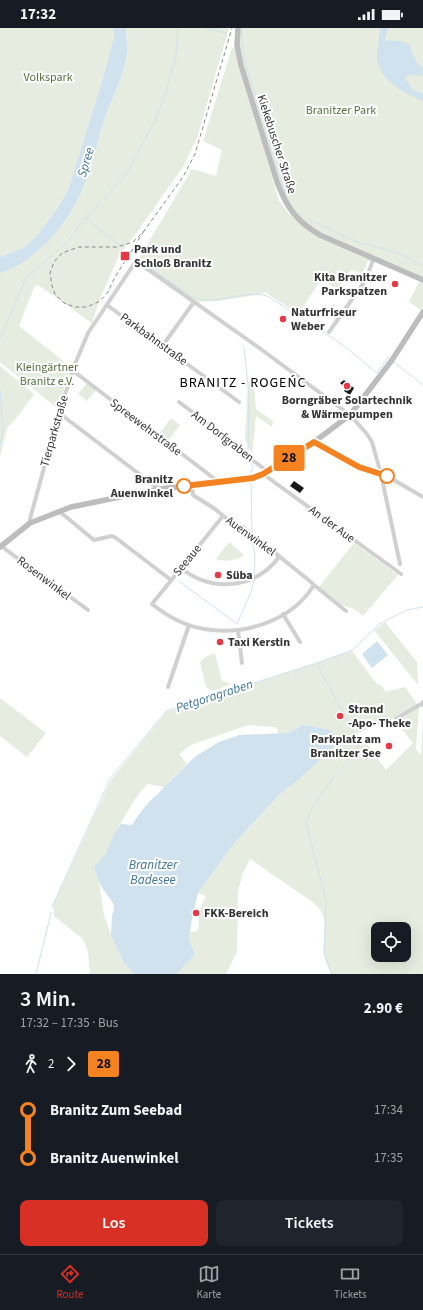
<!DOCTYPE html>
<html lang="de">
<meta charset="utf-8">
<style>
:root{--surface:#171b24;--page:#20242c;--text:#f1f3f6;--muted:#9ea1a6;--line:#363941;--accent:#d93025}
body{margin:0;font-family:"Source Sans 3",sans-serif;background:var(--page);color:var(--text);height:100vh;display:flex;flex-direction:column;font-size:15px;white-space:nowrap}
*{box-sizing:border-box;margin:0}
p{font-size:13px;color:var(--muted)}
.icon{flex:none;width:22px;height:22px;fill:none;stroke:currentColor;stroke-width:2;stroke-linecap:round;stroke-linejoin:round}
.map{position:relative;height:946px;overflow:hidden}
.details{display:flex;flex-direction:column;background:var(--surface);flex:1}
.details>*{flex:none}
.badge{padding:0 8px;border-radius:3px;font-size:14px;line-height:26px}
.buttons{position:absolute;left:371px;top:894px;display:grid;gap:8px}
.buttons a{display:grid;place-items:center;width:40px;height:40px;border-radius:8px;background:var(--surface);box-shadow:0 4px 16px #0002;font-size:20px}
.map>.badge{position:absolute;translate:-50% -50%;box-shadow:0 0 0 2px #fff}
.legs{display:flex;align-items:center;gap:6px;height:44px;padding:0 20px;font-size:13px}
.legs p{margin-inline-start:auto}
.overview{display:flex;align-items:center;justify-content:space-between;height:68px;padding:0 20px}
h1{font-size:22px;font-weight:600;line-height:30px}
.action{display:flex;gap:8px;margin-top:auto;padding:8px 20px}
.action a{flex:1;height:46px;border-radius:8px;background:var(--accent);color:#fff;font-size:16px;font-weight:600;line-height:46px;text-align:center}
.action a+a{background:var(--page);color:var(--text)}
ul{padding:0 20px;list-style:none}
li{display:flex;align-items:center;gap:14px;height:48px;font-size:15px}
li i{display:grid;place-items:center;width:6px;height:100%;margin:0 5px;background:currentColor}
li i::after{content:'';width:10px;height:10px;margin:-5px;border:3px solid;border-radius:50%;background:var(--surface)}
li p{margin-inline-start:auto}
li:first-child i{background:linear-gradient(#0000 50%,currentColor 0)}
li:last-child i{background:linear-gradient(currentColor 50%,#0000 0)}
.status{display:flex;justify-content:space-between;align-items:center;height:28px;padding:0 20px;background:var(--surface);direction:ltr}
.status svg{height:11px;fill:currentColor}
.dock{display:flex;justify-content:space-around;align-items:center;height:56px;border-top:1px solid var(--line);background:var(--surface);font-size:11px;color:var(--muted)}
.dock a{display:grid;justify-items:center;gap:2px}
.dock .selected{color:var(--accent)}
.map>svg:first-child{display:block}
</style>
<div class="status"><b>17:32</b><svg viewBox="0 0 49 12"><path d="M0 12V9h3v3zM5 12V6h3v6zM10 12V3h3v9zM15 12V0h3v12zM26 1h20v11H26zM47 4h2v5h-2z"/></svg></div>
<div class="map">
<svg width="423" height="946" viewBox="0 0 423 946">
<rect width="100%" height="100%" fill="#fff"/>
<path fill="#e6ecdf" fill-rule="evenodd" d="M0 0H113L114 9 101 57 68 162 58 179 37 208 23 220 0 229Z
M126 0H229L197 110 183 139 135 207 119 227 99 273 92 295 38 257 34 259 19 298 71 339 58 381 0 334V245C15 241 27 232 39 222 66 199 83 166 93 132 97 119 99 106 104 93 111 71 125 47 127 24 128 17 126 8 126 0Z
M240 0H423V250L316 202 304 194 284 170 243 34 239 17Z
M235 19 238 33 279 173 290 187 310 204 371 232V234L368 233 364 243 366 244V246L351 242 337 261 321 252 298 286 265 264 262 266 218 273 196 274 138 232 192 141 216 148 222 122 203 113 232 20Z
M419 254 423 255V278L421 282 409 274Z
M0 338 34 366 18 388 7 400 0 429Z
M248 353 254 357 256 381 273 393 272 399 256 388 252 426 245 411Z
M87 355 96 362 87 373 78 366Z
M171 390 180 397 168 413 159 406Z
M229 514 244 527C237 533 225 534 216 531Z
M354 515 398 547 363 588 354 581 342 577 319 559Z
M385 594 417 634 418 657 374 602Z
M352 623 377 656 381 657 386 664 405 659 417 676 387 694 350 708 351 711 361 707 386 742 413 715 397 695 419 678 416 721 421 728 423 693V946H331C329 940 324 932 324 925 322 903 332 893 314 875L250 831 242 847 238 864 237 924 226 946H177L195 926 189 911 190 903 195 904 199 900C198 888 200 879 206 868L198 865 236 813 280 766 297 753 331 722 327 701 303 697 288 705 278 707V702L275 699 248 697 191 717 179 726 187 736 164 759 147 756C134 771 125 788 115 805 111 811 110 819 106 825 103 830 98 835 94 839L99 855 104 887 111 907 124 935 134 946H90L88 924 83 911 54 888 53 877 111 752 166 684ZM378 901H404V927H378Z
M215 625 222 653 231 656 213 663 206 659 200 634 205 629Z
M0 670 46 705 27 729 0 708Z"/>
<path fill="#cfe2ee" d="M113 0H126C126 8 128 17 127 24 125 47 111 71 104 93 99 106 97 119 93 132 83 166 66 199 39 222 27 232 15 241 0 245V229L23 220 37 208 58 179 68 162 101 57 114 9Z
M380 0H388L385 11 387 13H402L410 17C413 26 414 35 423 40V48L410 46 405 50 412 61 423 66V73C404 65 378 52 377 29 377 19 380 9 380 0Z
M377 613 388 627 372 640 362 626Z
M303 697 327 701 337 708V715L331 722 297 753 280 766 236 813 198 865 191 896 189 911 195 926 177 946H134L124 935 111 907 112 888 114 882 113 875 99 855 94 839 106 825 114 806 121 796 132 797C137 789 143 780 150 773 155 768 160 765 164 759L196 728 219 714 239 707 288 705Z"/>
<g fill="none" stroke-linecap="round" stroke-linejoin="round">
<path stroke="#cfe2ee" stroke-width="1" d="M203 0 227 5
M242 0V17L245 34 273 128 286 168 293 180
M104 171 128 144 154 94 164 70 176 28 178 0
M295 182 304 189
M85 190 119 217
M309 192 355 213 403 227 423 238
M138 231 190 268C216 280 248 259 269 269L343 317 377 345 388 329 390 331
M0 311 26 250 69 212 85 190 101 175
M244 319 249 368 248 426
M394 334 423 357
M0 362 3 402 0 418
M248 431 253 438 250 448
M251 453 252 504
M252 509 255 528 254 547
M179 553 237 596 251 564 254 551
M317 636 353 704
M52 879 110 751 166 683 317 635 353 622 379 596 407 582 423 579
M36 946 51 885
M332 946 324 925 326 873 306 795 310 783 324 762 335 747 354 728 360 713 357 711"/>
</g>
<path fill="#1a1a1a" d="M344 352 354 360 350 367 344 363 346 360 340 355Z
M294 453 304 460 300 465 290 458Z"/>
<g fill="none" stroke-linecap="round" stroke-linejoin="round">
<path stroke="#d0d0d0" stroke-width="4" d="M107 277 239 374
M329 304 365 253 374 230
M163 317 194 274
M72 342 220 455
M179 374 245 423 247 428 267 443
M59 385 159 461
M314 414 344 432 359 439 387 448 423 469
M263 446 401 546
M192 457 193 467 215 481 233 496 243 499 311 554 314 557C292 593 244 608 204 601 185 598 167 588 152 576L223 488
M59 483 94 512 112 508 116 510 171 552
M30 495V491L59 385 75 336 88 305 136 233 258 319 350 387 367 406 372 414 381 446 400 536
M1 518 88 582
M181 540C212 565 255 561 279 529
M314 557 346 583
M283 586 300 614
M238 602 242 635
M168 659 189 597
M396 691 419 677H421L423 674"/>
<path stroke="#bdbdbd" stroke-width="5.5" d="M238 0 237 17 241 37 277 154C287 180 296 193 320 207L423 252
M0 519 30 495 71 479 159 461 245 452 263 446 314 414 350 387 392 332 423 284"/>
<path stroke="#888" stroke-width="1" stroke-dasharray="4 3" stroke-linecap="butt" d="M144 203 115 249 108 264 100 273 87 279H75L64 275 55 266 52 258 50 245 54 234 62 225 79 219H117L133 214 144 203 183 149 195 126 232 0"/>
</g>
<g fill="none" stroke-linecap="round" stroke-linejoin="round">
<g stroke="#fff" stroke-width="9">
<path id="line-1" d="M184 458 253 450 263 446 314 414 359 439 387 448"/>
</g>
<use href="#line-1" stroke="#f58220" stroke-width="6"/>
</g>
<g fill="#e63946" stroke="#fff" stroke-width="1.5">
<rect x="120" y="223" width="10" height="10" rx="2"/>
<circle cx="395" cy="256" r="4"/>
<circle cx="283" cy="291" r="4"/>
<circle cx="347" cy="358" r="4"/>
<circle cx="218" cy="547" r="4"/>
<circle cx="220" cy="614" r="4"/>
<circle cx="340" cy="688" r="4"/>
<circle cx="389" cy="718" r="4"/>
<circle cx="196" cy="885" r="4"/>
</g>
<g fill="#fff" stroke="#f58220" stroke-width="2">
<circle cx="387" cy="448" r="7"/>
<circle cx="184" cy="458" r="7"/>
</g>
<g text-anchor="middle" stroke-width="4" stroke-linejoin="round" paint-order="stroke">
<g font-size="12" fill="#56703f" stroke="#fff">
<text x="48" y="53">Volkspark</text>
<text x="341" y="86">Branitzer Park</text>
<text x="47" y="343">Kleingärtner<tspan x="47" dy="14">Branitz e.V.</tspan></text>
</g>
<g font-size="12" fill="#333" stroke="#fff">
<text transform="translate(277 116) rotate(72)" y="4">Kiekebuscher Straße</text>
<text transform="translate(154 311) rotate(36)" y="4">Parkbahnstraße</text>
<text transform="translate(146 399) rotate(37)" y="4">Spreewehrstraße</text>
<text transform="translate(54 403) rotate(-74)" y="4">Tierparkstraße</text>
<text transform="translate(223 408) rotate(38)" y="4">Am Dorfgraben</text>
<text transform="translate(332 496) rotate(36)" y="4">An der Aue</text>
<text transform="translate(251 508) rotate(36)" y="4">Auenwinkel</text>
<text transform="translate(187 532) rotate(-51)" y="4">Seeaue</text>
<text transform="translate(44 550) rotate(37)" y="4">Rosenwinkel</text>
</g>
<g font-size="12" font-weight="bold" fill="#333" stroke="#fff" text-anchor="start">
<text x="134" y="225">Park und<tspan x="134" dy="14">Schloß Branitz</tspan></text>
<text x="387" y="253" text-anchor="end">Kita Branitzer<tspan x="387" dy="14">Parkspatzen</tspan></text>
<text x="291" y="288">Naturfriseur<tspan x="291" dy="14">Weber</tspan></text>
<text x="347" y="376" text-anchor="middle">Borngräber Solartechnik<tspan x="347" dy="14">&amp; Wärmepumpen</tspan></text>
<text x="226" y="551">Süba</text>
<text x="228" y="618">Taxi Kerstin</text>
<text x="348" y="685">Strand<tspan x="348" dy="14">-Apo- Theke</tspan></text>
<text x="381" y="715" text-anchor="end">Parkplatz am<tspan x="381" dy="14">Branitzer See</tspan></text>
<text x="204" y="889">FKK-Bereich</text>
</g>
<g font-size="12" font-weight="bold" fill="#333" stroke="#fff" text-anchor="end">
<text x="173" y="455">Branitz<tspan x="173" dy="14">Auenwinkel</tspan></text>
</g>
<g font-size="13" font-style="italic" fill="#3f7597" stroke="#fff">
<text transform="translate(85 134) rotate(-74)" y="5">Spree</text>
<text transform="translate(214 667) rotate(-18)" y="5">Petgoragraben</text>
<text x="153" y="841">Branitzer<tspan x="153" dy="15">Badesee</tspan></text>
</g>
<g font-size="14" letter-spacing="1" fill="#000" stroke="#fff">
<text x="243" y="359">BRANITZ - ROGEŃC</text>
</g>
</g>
</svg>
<div class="buttons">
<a><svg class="icon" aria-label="locate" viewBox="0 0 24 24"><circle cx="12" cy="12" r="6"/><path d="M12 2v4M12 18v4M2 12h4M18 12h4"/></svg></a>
</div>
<b class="badge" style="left:289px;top:430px;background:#f58220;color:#111">28</b>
</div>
<section class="details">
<div class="overview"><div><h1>3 Min.</h1><p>17:32 – 17:35 · Bus</p></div><b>2.90 €</b></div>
<div class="legs"><svg class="icon" aria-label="walk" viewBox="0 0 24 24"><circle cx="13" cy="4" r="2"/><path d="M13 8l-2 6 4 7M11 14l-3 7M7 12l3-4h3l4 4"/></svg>2<svg class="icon" aria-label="forward" viewBox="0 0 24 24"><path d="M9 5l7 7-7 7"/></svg><b class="badge" style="background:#f58220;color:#111">28</b></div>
<ul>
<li><i style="color:#f58220"></i><b>Branitz Zum Seebad</b><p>17:34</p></li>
<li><i style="color:#f58220"></i><b>Branitz Auenwinkel</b><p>17:35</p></li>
</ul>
<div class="action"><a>Los</a><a>Tickets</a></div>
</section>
<nav class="dock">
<a class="selected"><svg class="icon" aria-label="directions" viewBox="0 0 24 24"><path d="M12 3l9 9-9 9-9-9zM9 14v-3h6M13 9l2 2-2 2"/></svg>Route</a>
<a><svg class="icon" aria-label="map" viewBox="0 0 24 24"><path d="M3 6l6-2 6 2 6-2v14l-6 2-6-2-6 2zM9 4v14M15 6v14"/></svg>Karte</a>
<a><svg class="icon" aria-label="tickets" viewBox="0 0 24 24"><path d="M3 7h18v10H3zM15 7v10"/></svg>Tickets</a>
</nav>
